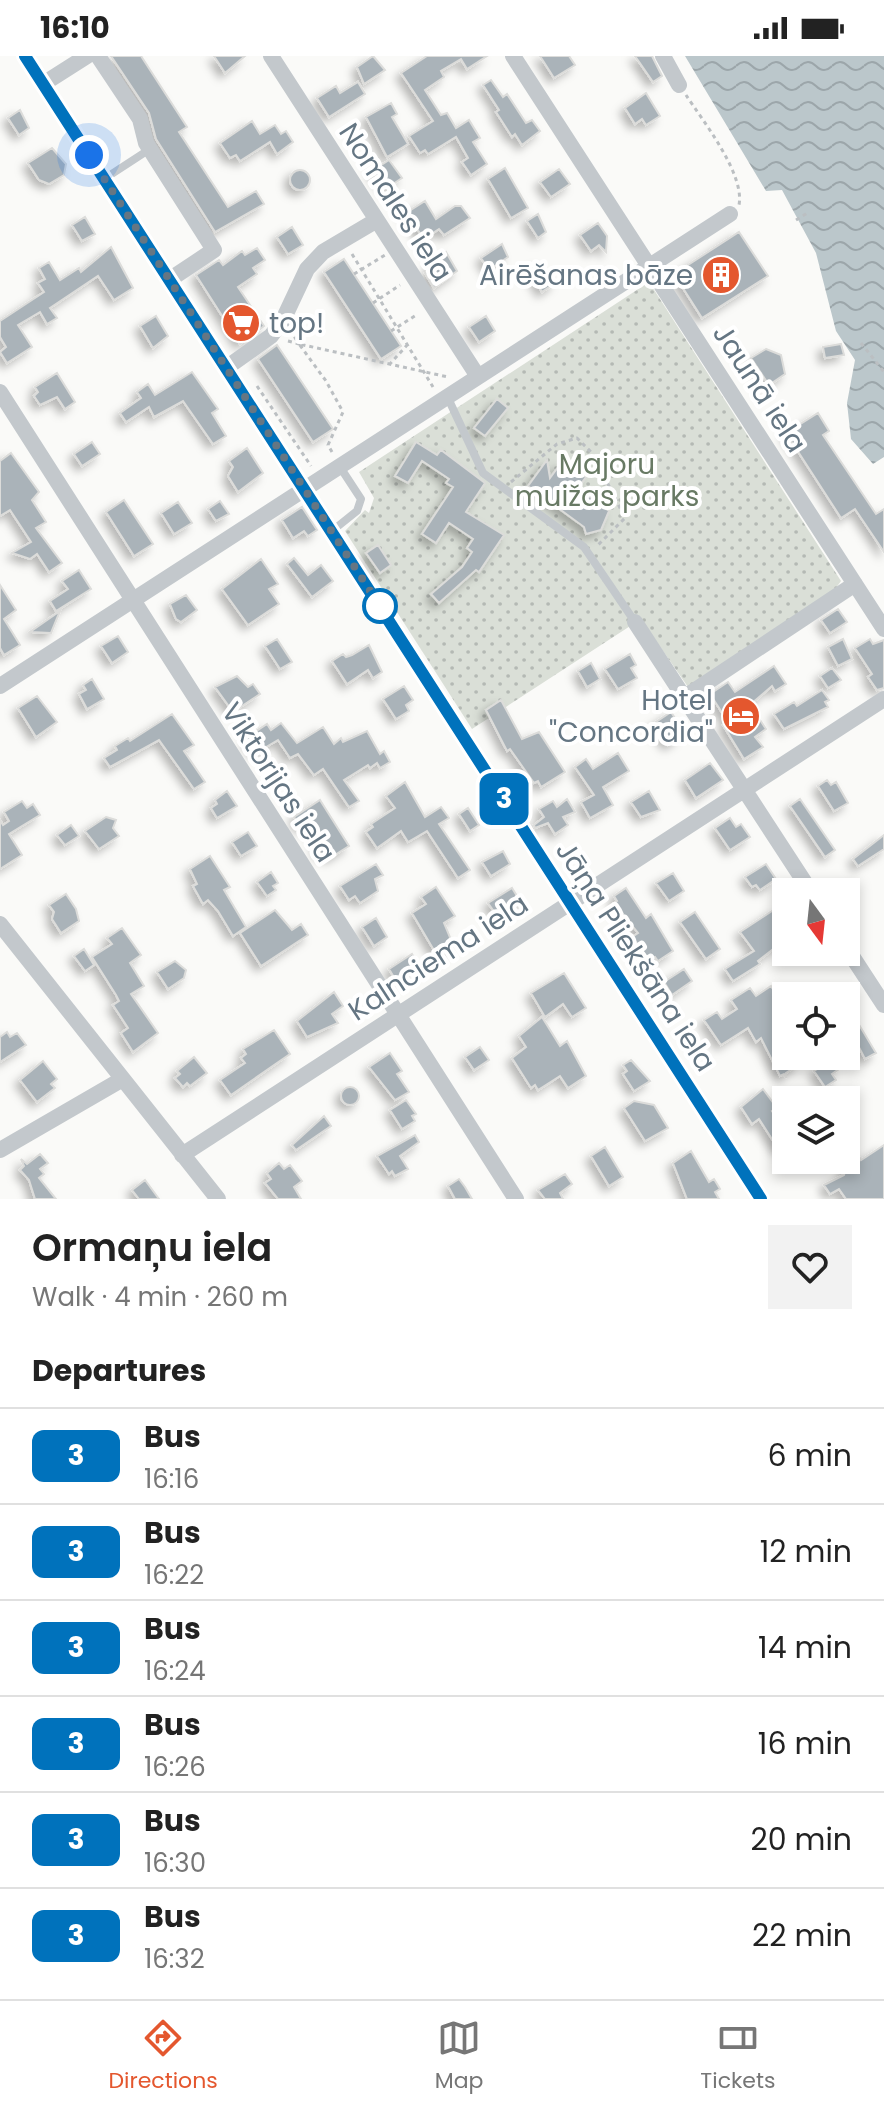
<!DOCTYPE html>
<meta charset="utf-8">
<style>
:root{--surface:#fff;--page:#f2f2f2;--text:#222;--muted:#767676;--line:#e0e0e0;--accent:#e4572e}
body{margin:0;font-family:Poppins,sans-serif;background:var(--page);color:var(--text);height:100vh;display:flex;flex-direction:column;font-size:30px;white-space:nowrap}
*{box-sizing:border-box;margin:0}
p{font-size:26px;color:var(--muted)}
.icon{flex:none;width:44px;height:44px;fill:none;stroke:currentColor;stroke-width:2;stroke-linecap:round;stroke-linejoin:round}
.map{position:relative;height:1143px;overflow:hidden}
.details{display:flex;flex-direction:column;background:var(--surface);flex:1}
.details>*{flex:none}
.badge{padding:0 16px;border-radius:12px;font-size:28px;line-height:52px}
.needle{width:52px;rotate:165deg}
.controls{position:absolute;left:772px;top:822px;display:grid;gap:16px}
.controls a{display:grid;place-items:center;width:88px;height:88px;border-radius:0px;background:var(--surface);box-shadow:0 4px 12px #0003;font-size:40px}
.you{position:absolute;width:40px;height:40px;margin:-20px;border:6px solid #fff;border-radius:50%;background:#1a73e8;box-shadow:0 0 0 12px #1a73e833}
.map>.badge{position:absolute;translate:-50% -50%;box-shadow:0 0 0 4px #fff}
h2{padding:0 32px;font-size:30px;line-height:72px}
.round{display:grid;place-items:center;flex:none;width:84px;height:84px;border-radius:0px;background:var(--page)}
.overview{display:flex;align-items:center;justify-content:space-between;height:136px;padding:0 32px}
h1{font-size:38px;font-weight:600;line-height:60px}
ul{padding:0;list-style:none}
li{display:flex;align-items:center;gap:24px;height:96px;padding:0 32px;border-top:2px solid var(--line)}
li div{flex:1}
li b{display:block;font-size:30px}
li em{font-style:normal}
li .badge{min-width:88px;font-weight:700;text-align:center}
.status{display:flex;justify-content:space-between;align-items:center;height:56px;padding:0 40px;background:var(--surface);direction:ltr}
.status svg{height:22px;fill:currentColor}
.tab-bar{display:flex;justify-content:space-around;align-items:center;height:112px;border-top:2px solid var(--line);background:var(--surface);font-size:22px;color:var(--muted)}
.tab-bar a{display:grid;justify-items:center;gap:4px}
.tab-bar .current{color:var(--accent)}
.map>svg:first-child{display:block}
</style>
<div class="status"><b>16:10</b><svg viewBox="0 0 49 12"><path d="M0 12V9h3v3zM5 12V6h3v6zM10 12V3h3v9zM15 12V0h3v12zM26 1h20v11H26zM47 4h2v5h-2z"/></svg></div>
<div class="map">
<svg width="884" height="1143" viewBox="0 0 884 1143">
<defs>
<pattern id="park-dots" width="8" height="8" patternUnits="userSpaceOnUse" patternTransform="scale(2)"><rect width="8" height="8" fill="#dadfd7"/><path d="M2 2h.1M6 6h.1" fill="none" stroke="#b4b9b4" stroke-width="1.8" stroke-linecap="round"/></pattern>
<pattern id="water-waves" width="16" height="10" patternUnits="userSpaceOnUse" patternTransform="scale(2)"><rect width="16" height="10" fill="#bbc7cb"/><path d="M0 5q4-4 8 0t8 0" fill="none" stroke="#9ca6aa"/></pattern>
<filter id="shadow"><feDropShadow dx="-5" dy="5" stdDeviation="4" flood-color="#0004"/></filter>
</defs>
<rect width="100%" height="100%" fill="#fafaf8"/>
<path fill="url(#park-dots)" d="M649 226 841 525 833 536 688 631 641 563 472 673 345 475 365 454 369 457 374 442 359 416Z"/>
<path fill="url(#water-waves)" d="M685 0H884V401L873 408 851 383 847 347 855 304 836 275 816 197 782 134 766 135Z"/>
<path fill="#aab3b9" stroke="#dcdcda" stroke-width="2" filter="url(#shadow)" d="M111 0H141L187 71 179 76 228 151 256 135 264 148 215 176 156 83 149 57Z
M214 0H245L225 17Z
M373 0 385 14 364 28 357 11Z
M427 0H487L467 13 461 3 441 15 444 21 425 34 441 59 447 57 456 72 469 64 480 82 473 86 487 108 471 119 462 106 468 102 456 81 428 98 425 94 420 97 409 80 433 65 401 17Z
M540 0H569L575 9 554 22Z
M635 0H652L662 20 653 26Z
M491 24 503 41 507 38 526 67 532 64 540 75 522 89 515 78 512 81 496 56 499 54 483 29Z
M358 26 365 38 329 61 317 42 336 30 340 37Z
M646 37 660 60 646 69 642 63 635 68 625 52Z
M391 47 397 58 392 61 408 88 387 101 366 61Z
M20 54 29 72 19 79 8 62Z
M252 65 260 78 275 69 281 78 286 75 293 86 277 98 270 86 240 105 236 99 230 102 220 87Z
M52 92 66 108 64 119 49 128 39 124 28 107Z
M389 104 402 122 387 132 372 115Z
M505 112 528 152 511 162 488 123Z
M559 113 570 128 551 141 540 126Z
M290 124a10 10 0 1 1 20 0a10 10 0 1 1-20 0Z
M425 145 436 163 455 150H461L470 162 444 179 439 173 424 183 406 157Z
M538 158 546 176 538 182 527 165Z
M85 161 95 178 82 185 72 169Z
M598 167 607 180 606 196 599 189 591 195 580 179Z
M292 171 303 189 288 198 277 181Z
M739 176 768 220 702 262 674 218Z
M502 188 508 201 489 214 481 202Z
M111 191 133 232 114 244 98 220 50 252 57 262 47 268 40 256 18 269 32 291 7 307 0 296 6 291 0 281V265L44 236 38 227 45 223 39 212 49 206 60 224 79 212 81 216Z
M257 192 265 204 253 212 257 218 238 231 264 270 240 288 196 219 219 204 223 209 242 195 245 199Z
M446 196 457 215 434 232 425 217 434 212 430 206Z
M344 203 401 290 381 303 324 216Z
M539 206 555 227 542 236 529 213Z
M156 260 168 280 153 292 140 270Z
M486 260 495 275 479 286 469 271Z
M841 288 844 299 825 302 823 291Z
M277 289 333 373 313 386 258 303Z
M766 293 781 299 785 318 769 329 751 302Z
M192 316 218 353 212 357 226 380 213 388 183 345 154 361 149 351 126 366 120 357 141 342 137 336 148 328 155 339Z
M57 317 75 346 65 353 57 341 40 349 34 340 38 336 35 331Z
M497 343 508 352 485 380 474 372Z
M818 357 829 375 823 379 876 458 884 453V496L855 453 841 462 786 377Z
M92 386 100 398 82 410 74 398Z
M416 386 437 399 441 394 485 427 466 456 504 479 479 516 476 514 439 547 431 538 462 511 472 496 467 492 473 483 449 467 436 487 422 478 453 431 446 427 449 423 422 405 408 427 395 420Z
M247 392 263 417 238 436 228 420 233 411 229 405Z
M11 397 39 436 32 444 46 466 36 472 62 507 49 516 37 498 30 503 12 497 31 486 10 454 0 460V405Z
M547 404 550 422 561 407 586 421 578 432 609 455 601 474 586 478 584 471 528 430Z
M124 444 153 488 134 500 106 456Z
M220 445 229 458 216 465 208 453Z
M178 446 192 467 174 478 161 457Z
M302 451 317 474 308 480 304 475 293 482 282 464Z
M378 489 391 509 380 517 366 497Z
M294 502 308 519 321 509 333 525 312 541 287 508Z
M261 503 278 528 269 533 279 548 248 569 222 533Z
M79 514 91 533 56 555 50 545 68 533 62 525Z
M0 529 16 554 4 563 20 589 4 599 0 592Z
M186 539 197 554 181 566 176 563 170 548Z
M838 553 847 566 830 577 821 564Z
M60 555 51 577 30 576Z
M118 580 128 596 112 607 101 590Z
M277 583 292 606 280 613 265 590Z
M843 583 852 603 838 610 828 591Z
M870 583 873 588 884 584V632L877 634 868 621 872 618 855 592Z
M369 589 382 616 373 622 368 614 347 628 332 605 343 598 346 601 352 599Z
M630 598 636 609 631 612 637 622 618 633 605 613Z
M591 607 600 623 587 631 578 615Z
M774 610 786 628 775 635 772 630 750 649 766 673 755 681 763 691 744 703 723 669 728 666 710 638 728 626 735 636Z
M832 612 841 624 828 632 820 620Z
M237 620 248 631 253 628 260 638 233 656 215 631Z
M92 623 104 643 87 653 79 638 86 634 83 629Z
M404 630 413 644 406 649 409 655 396 663 383 643Z
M822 634 829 644 825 646 828 651 784 673 774 658 794 646 797 650Z
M37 640 57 666 36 681 18 652Z
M501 644 522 683 539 676 565 716 541 731 538 725 534 727 510 693 507 695 486 654Z
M671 656 682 673 675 677 679 682 668 689 653 668Z
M172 658 194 689 184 695 205 726 194 733 159 684 110 711 104 702 117 694 115 690 128 682 130 685Z
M281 667 297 687 323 671 334 688 341 682 343 686 367 675 380 698 384 695 390 706 380 712 377 707 370 712 368 709 344 724 359 745 349 751 323 713 314 719 298 698 290 702 278 684 256 697 246 682 267 668 271 674Z
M618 697 629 715 603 731 613 749 590 762 581 746 594 739 575 711 586 703 593 713Z
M710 707 723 724 696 742 685 724Z
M827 724 831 729 836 726 848 747 834 755 818 730Z
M405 726 425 761 441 751 449 762 439 768 470 814 458 822 427 775 408 786 401 775 377 792 366 776 373 771 371 768 395 752 386 740Z
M227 735 237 750 217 762 211 752 217 748 215 744Z
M649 735 660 754 641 761 631 746Z
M567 743 575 756 563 761 568 769 555 778 548 767 535 772 534 769 544 761 539 753 553 745 557 751Z
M800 743 835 794 825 801 790 750Z
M320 744 349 790 330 802 327 798 323 800 316 791 320 788 307 768 301 772 294 761Z
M22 745 27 752 33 748 40 759 9 778 22 799 0 813V764L3 769 9 765 4 756Z
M468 752 479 769 470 775 459 758Z
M106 761 116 764 113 772 119 780 99 793 85 775Z
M730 762 736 771 741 768 750 781 730 794 715 772Z
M71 769 79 780 65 789 57 779Z
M248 776 257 790 241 800 232 786Z
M884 779V793L858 810 853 803Z
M503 795 510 808 491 820 482 806Z
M210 800 230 831 224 834 246 871 233 880 218 855 208 844 203 848 193 830 197 828 190 813Z
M376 808 383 819 375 823 378 835 360 847 355 840 349 844 340 830Z
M766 808 776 823 760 834 756 829 752 831 745 821Z
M271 816 278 827 273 830 276 834 267 840 257 826Z
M673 817 684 835 669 845 656 827Z
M436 831 455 860 444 867 454 891 442 898 439 893 435 896 412 857 426 848 421 841Z
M512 832 522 848 509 856 505 851 495 857 488 847Z
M626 832 646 862 651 858 673 895 658 905 655 901 649 904 632 881 638 877 614 847 617 845 614 840Z
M66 838 76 853 79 865 61 877 52 863 54 856 49 849Z
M775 853 786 868V883L758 905 760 908 733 925 725 913 754 895 740 876Z
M275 854 292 874 301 868 308 879 261 910 240 877Z
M695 856 720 893 706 903 680 866Z
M376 862 387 881 374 890 362 871Z
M122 872 141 899 130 907 144 930 131 938 158 977 133 996 121 977 128 972 113 949 119 945 116 939 92 901 112 888 107 882Z
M84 893 94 909 85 915 74 900Z
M412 898 418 908 395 923 389 913Z
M175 905 186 914 184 922 168 933 157 916Z
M684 913 692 925 672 939 664 926Z
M564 917 586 952 572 961 563 948 545 961 531 937Z
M771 930 786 954V1000H792L798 1009 786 1017V1022L784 1018 780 1020 761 982 756 986 748 972 721 989 704 964 717 956 722 963 737 953 731 944 750 932 756 940Z
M334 936 343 950 332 958 338 967 307 981 297 965Z
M542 961 560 990 567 985 586 1020 568 1032 560 1020 538 1034 535 1029 531 1032 512 1002 526 991 519 980Z
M858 967 876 997 865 1003 849 972Z
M274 974 290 998 231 1039 220 1024 245 1007 241 1002 246 998 243 993Z
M7 976 10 981 17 977 26 989 0 1006V981Z
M480 991 489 1004 474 1014 465 1001Z
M390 997 402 1015 397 1018 409 1036 395 1044 369 1011Z
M194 1001 207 1017 190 1030 187 1027 183 1031 175 1022 180 1018 177 1015Z
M631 1004 650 1025 634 1035 623 1018 627 1015 623 1009Z
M832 1004 839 1013 832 1018 836 1024 825 1031 814 1015Z
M43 1005 57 1023 51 1028 55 1032 37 1046 20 1024Z
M341 1040a9 9 0 1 1 18 0a9 9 0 1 1-18 0Z
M763 1033 777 1052 772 1055 786 1076V1090L779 1094 759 1063 752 1068 741 1051Z
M406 1044 416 1058 412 1060 415 1065 402 1073 390 1054Z
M634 1045 654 1049 668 1072 645 1085 624 1052Z
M324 1060 331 1070 296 1094 292 1089Z
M415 1079 419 1086 400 1100 408 1113 395 1120 392 1115 389 1118 377 1100Z
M884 1089V1143H846L839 1133 830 1138 824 1129 844 1119 847 1106 858 1099 861 1104Z
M605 1091 623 1121 609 1130 591 1100Z
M691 1095 709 1126 714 1123 720 1133 715 1136 719 1143H687L673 1107Z
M40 1098 48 1107 40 1113 44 1118 39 1122 56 1143H35L29 1124 20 1114 24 1110 21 1103 27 1108Z
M279 1107 284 1113 290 1109 302 1125 294 1131 301 1143H278L265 1127 271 1123 267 1117Z
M565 1118 572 1128 560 1137 563 1143H545L538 1134Z
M459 1123 465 1131 472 1143H455L448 1130Z
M145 1124 148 1128 159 1143H139L132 1134Z"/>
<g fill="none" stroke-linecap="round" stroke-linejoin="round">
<path stroke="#bbbfc2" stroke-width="3" stroke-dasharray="4 4" stroke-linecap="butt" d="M686 39C703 65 745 118 739 149
M796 164 809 156
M352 198 433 331
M354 218 385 199
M373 247 400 229
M391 275 418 258
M288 285 299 288 292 277
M861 287 884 316
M389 309 408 288
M257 330 311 410
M332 396 328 389 343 356 326 325 299 288 448 321
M511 426 557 388 577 382 593 398 625 462 596 491"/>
<path stroke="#c3c8cc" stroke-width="8" d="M104 123 150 93
M447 340 483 417 584 491 635 566
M332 475 357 455 361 443 340 411"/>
<path stroke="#c3c8cc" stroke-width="16" d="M25 0 761 1143
M98 0 140 63 146 87 214 194 169 224
M271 0 477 319
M513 0 884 573
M663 0 679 29
M43 28 87 0
M226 312 271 280 283 264 307 213 323 196 377 164
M0 336 516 1143
M635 566 811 836
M0 630 730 158
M685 641 855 528
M0 868 218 1143
M846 891 884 949
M0 1094 121 1024
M182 1099 884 643"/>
</g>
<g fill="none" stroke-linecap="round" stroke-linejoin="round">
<g stroke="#fff" stroke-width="18">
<path id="line" d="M25 0 761 1143"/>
</g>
<use href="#line" stroke="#0072bc" stroke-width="12"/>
<path stroke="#657683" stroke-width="8" stroke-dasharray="0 14.4" d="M89 99 383 555 380 550"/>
</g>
<defs>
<g id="building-disc" transform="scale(2)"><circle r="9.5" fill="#e4572e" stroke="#fff"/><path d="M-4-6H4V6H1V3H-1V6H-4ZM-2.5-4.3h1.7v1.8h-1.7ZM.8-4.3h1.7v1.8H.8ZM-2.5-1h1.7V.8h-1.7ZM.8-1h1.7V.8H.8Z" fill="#fff"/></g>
<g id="supermarket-disc" transform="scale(2)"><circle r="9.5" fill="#e4572e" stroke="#fff"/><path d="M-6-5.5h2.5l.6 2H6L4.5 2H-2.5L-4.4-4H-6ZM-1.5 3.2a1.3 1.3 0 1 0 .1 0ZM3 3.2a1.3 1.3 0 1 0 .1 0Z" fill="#fff"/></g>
<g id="hotel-disc" transform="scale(2)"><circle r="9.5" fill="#e4572e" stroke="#fff"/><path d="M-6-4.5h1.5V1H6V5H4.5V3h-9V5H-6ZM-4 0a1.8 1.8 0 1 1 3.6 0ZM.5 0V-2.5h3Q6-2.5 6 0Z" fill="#fff"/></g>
</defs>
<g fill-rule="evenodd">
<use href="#building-disc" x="721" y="219"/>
<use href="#supermarket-disc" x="241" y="267"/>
<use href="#hotel-disc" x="741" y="660"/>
</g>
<circle fill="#fff" stroke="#0072bc" stroke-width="4" cx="380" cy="550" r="16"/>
<g text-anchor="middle" stroke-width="8" stroke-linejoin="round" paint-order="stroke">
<g font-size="28" fill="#657683" stroke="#fff">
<text transform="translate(396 146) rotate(57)" y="10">Nomales iela</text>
<text transform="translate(760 332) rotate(57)" y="10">Jaunā iela</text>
<text transform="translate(279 726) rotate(57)" y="10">Viktorijas iela</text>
<text transform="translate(636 900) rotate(57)" y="10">Jāņa Pliekšāna iela</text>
<text transform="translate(438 901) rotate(-33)" y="10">Kalnciema iela</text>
</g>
<g font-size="28" fill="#657683" stroke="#fff" text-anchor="end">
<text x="693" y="229">Airēšanas bāze</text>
<text x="269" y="277" text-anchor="start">top!</text>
<text x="713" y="654">Hotel<tspan x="713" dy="32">"Concordia"</tspan></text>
</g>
<g font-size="28" fill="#687a64" stroke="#fff">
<text x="607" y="418">Majoru<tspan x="607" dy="32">muižas parks</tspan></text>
</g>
</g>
</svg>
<div class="controls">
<a><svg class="needle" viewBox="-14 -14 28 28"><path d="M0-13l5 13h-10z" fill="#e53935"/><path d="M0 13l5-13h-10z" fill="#767676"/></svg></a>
<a><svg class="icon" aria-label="locate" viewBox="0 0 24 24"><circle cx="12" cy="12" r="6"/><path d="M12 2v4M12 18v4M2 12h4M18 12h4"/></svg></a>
<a><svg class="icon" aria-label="layers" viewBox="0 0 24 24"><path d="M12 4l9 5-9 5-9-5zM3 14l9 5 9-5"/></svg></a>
</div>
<div class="you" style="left:89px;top:99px"></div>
<b class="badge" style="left:504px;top:743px;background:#0072bc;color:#fff">3</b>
</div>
<section class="details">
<div class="overview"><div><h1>Ormaņu iela</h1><p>Walk · 4 min · 260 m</p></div><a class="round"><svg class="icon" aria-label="heart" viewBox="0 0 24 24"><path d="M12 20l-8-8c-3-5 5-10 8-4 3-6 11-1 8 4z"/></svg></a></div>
<h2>Departures</h2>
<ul>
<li><span class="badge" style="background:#0072bc;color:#fff">3</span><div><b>Bus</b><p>16:16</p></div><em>6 min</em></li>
<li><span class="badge" style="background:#0072bc;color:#fff">3</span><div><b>Bus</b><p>16:22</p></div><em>12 min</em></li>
<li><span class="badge" style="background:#0072bc;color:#fff">3</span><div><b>Bus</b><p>16:24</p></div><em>14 min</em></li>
<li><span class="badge" style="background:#0072bc;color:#fff">3</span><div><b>Bus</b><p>16:26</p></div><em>16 min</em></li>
<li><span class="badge" style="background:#0072bc;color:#fff">3</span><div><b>Bus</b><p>16:30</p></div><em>20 min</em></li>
<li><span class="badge" style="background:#0072bc;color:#fff">3</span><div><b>Bus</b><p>16:32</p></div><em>22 min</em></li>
</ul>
</section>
<nav class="tab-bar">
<a class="current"><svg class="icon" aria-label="directions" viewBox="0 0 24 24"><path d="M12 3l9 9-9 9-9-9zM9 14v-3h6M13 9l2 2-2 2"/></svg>Directions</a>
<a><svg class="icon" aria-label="map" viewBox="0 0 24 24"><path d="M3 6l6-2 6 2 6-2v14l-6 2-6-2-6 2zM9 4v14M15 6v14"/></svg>Map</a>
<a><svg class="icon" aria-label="tickets" viewBox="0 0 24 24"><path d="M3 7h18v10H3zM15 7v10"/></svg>Tickets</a>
</nav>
